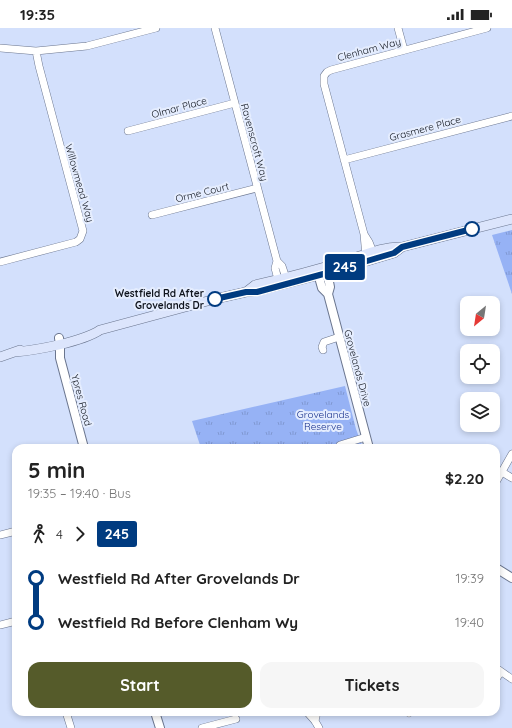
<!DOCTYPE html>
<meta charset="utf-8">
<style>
:root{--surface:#fff;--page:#f6f6f6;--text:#222;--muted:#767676;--accent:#555b2a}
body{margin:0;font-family:Quicksand,sans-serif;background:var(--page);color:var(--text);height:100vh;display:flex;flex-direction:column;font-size:15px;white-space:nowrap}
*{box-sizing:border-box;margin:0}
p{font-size:13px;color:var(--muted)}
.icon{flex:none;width:22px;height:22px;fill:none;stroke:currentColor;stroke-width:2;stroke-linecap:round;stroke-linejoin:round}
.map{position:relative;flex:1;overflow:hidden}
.drawer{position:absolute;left:12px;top:416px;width:488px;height:272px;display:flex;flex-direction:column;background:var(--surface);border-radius:12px;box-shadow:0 2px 6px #0003}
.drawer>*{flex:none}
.badge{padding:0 8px;border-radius:3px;font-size:14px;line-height:26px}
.needle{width:26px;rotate:210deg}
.fabs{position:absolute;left:460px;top:268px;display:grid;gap:8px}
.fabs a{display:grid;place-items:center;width:40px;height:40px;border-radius:8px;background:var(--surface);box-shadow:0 2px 6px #0003;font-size:20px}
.map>.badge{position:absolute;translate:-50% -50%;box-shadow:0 0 0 2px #fff}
.legs{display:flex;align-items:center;gap:6px;height:44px;padding:0 16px;font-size:13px}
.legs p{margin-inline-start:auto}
.summary{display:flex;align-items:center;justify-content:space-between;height:68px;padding:0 16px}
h1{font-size:22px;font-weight:800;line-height:30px}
.button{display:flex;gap:8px;margin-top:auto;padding:8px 16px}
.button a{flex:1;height:46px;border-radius:12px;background:var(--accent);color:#fff;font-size:16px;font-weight:800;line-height:46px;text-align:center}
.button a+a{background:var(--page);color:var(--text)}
ul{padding:0 16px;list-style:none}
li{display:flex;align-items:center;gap:14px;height:44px;font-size:15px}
li i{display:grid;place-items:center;width:6px;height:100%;margin:0 5px;background:currentColor}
li i::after{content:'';width:10px;height:10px;margin:-5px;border:3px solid;border-radius:50%;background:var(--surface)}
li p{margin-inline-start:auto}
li:first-child i{background:linear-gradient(#0000 50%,currentColor 0)}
li:last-child i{background:linear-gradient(currentColor 50%,#0000 0)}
.status{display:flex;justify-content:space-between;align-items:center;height:28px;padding:0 20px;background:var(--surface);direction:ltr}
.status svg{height:11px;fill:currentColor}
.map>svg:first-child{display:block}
</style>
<div class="status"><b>19:35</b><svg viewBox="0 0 49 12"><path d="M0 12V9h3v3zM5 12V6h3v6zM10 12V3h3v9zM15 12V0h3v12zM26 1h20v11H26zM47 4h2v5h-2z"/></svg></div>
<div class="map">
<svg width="512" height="700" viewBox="0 0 512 700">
<defs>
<pattern id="park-tufts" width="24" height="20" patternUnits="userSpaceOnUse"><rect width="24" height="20" fill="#96b2f5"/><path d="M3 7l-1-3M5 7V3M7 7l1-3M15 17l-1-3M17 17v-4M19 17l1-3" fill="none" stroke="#8098d2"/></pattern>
</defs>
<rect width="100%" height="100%" fill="#d3e0fc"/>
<path fill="url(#park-tufts)" d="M512 202V266L492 207Z
M345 358 356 401 363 420H201L192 393Z"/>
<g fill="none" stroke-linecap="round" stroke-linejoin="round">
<g stroke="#6a758e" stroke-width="8">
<path id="minor" d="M215 0 277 233 275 240 279 255
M398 0 404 22
M0 20 36 23 87 18 156 0
M128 103 235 75
M344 132 512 88
M152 187 257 160
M364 206 369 214 374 227
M366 229 364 206 324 56V48L327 44 331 42 487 0
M277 233 282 238 287 253
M0 234 76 214 80 211 83 203 39 38 36 23
M323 322 322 319 324 314 339 309
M340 417 366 409
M502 444 512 450
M496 454 512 426
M0 507 16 503
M0 597 16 593
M496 640 512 651
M496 651 501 644
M66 684 71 700
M307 684 315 693 319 700
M408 684 409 685
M315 693 317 684
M202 700 236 691"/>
</g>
<g stroke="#6a758e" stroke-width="10">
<path id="tertiary" d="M326 239 330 259 328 266
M317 242 322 260 328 266 369 420
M59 310 60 316V330L84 420
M496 540 512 550
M155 684 160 700"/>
</g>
<g stroke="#6a758e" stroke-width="10">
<path id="secondary" d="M246 264 255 257C285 250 316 242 345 233 364 227 383 218 402 219L512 191
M15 324C37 322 82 314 100 302L215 271 246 264 257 263 327 245 394 225 402 219
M0 329 20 322"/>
</g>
<use href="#minor" stroke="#fff" stroke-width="7"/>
<use href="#tertiary" stroke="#fff" stroke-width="8"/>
<use href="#secondary" stroke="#dce5fc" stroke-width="9"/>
</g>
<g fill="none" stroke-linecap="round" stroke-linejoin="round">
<g stroke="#fff" stroke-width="9">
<path id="line-1" d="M215 271 246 264H257L327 245 394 225 402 219 472 201"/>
</g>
<use href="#line-1" stroke="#003b80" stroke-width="6"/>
</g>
<g fill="#fff" stroke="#003b80" stroke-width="2">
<circle cx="472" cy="201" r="7"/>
<circle cx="215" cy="271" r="7"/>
</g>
<g text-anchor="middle" stroke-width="4" stroke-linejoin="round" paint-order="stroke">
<g font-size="10" fill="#0f141d" stroke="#e5edfe">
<text transform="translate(369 21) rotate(-15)" y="4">Clenham Way</text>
<text transform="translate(179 79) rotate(-15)" y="4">Olmar Place</text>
<text transform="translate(425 100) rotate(-15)" y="4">Grasmere Place</text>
<text transform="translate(255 114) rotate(75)" y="4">Ravenscroft Way</text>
<text transform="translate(80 155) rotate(74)" y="4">Willowmead Way</text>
<text transform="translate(202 164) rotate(-14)" y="4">Orme Court</text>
<text transform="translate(358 340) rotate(75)" y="4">Grovelands Drive</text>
<text transform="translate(82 372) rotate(75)" y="4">Ypres Road</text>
</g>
<g font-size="10" font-weight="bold" fill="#0f141d" stroke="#e5edfe" text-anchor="end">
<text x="204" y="269">Westfield Rd After<tspan x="204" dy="12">Grovelands Dr</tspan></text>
</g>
<g font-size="10" fill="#162f8b" stroke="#e5edfe">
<text x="323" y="390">Grovelands<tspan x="323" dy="12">Reserve</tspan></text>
</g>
</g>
</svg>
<div class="fabs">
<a><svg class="needle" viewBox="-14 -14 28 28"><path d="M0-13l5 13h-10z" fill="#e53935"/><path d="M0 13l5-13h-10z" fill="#767676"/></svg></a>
<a><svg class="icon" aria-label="locate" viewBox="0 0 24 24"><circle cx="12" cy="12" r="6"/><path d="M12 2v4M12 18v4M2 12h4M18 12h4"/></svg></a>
<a><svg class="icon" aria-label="layers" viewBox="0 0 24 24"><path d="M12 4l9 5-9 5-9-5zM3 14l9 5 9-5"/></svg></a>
</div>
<b class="badge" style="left:345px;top:239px;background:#003b80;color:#fff">245</b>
<section class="drawer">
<div class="summary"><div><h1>5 min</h1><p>19:35 – 19:40 · Bus</p></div><b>$2.20</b></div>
<div class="legs"><svg class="icon" aria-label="walk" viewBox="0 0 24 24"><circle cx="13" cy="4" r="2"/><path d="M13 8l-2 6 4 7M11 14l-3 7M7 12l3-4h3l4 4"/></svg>4<svg class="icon" aria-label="forward" viewBox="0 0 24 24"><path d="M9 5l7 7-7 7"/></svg><b class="badge" style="background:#003b80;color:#fff">245</b></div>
<ul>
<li><i style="color:#003b80"></i><b>Westfield Rd After Grovelands Dr</b><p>19:39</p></li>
<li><i style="color:#003b80"></i><b>Westfield Rd Before Clenham Wy</b><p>19:40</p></li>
</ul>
<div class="button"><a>Start</a><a>Tickets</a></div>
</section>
</div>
